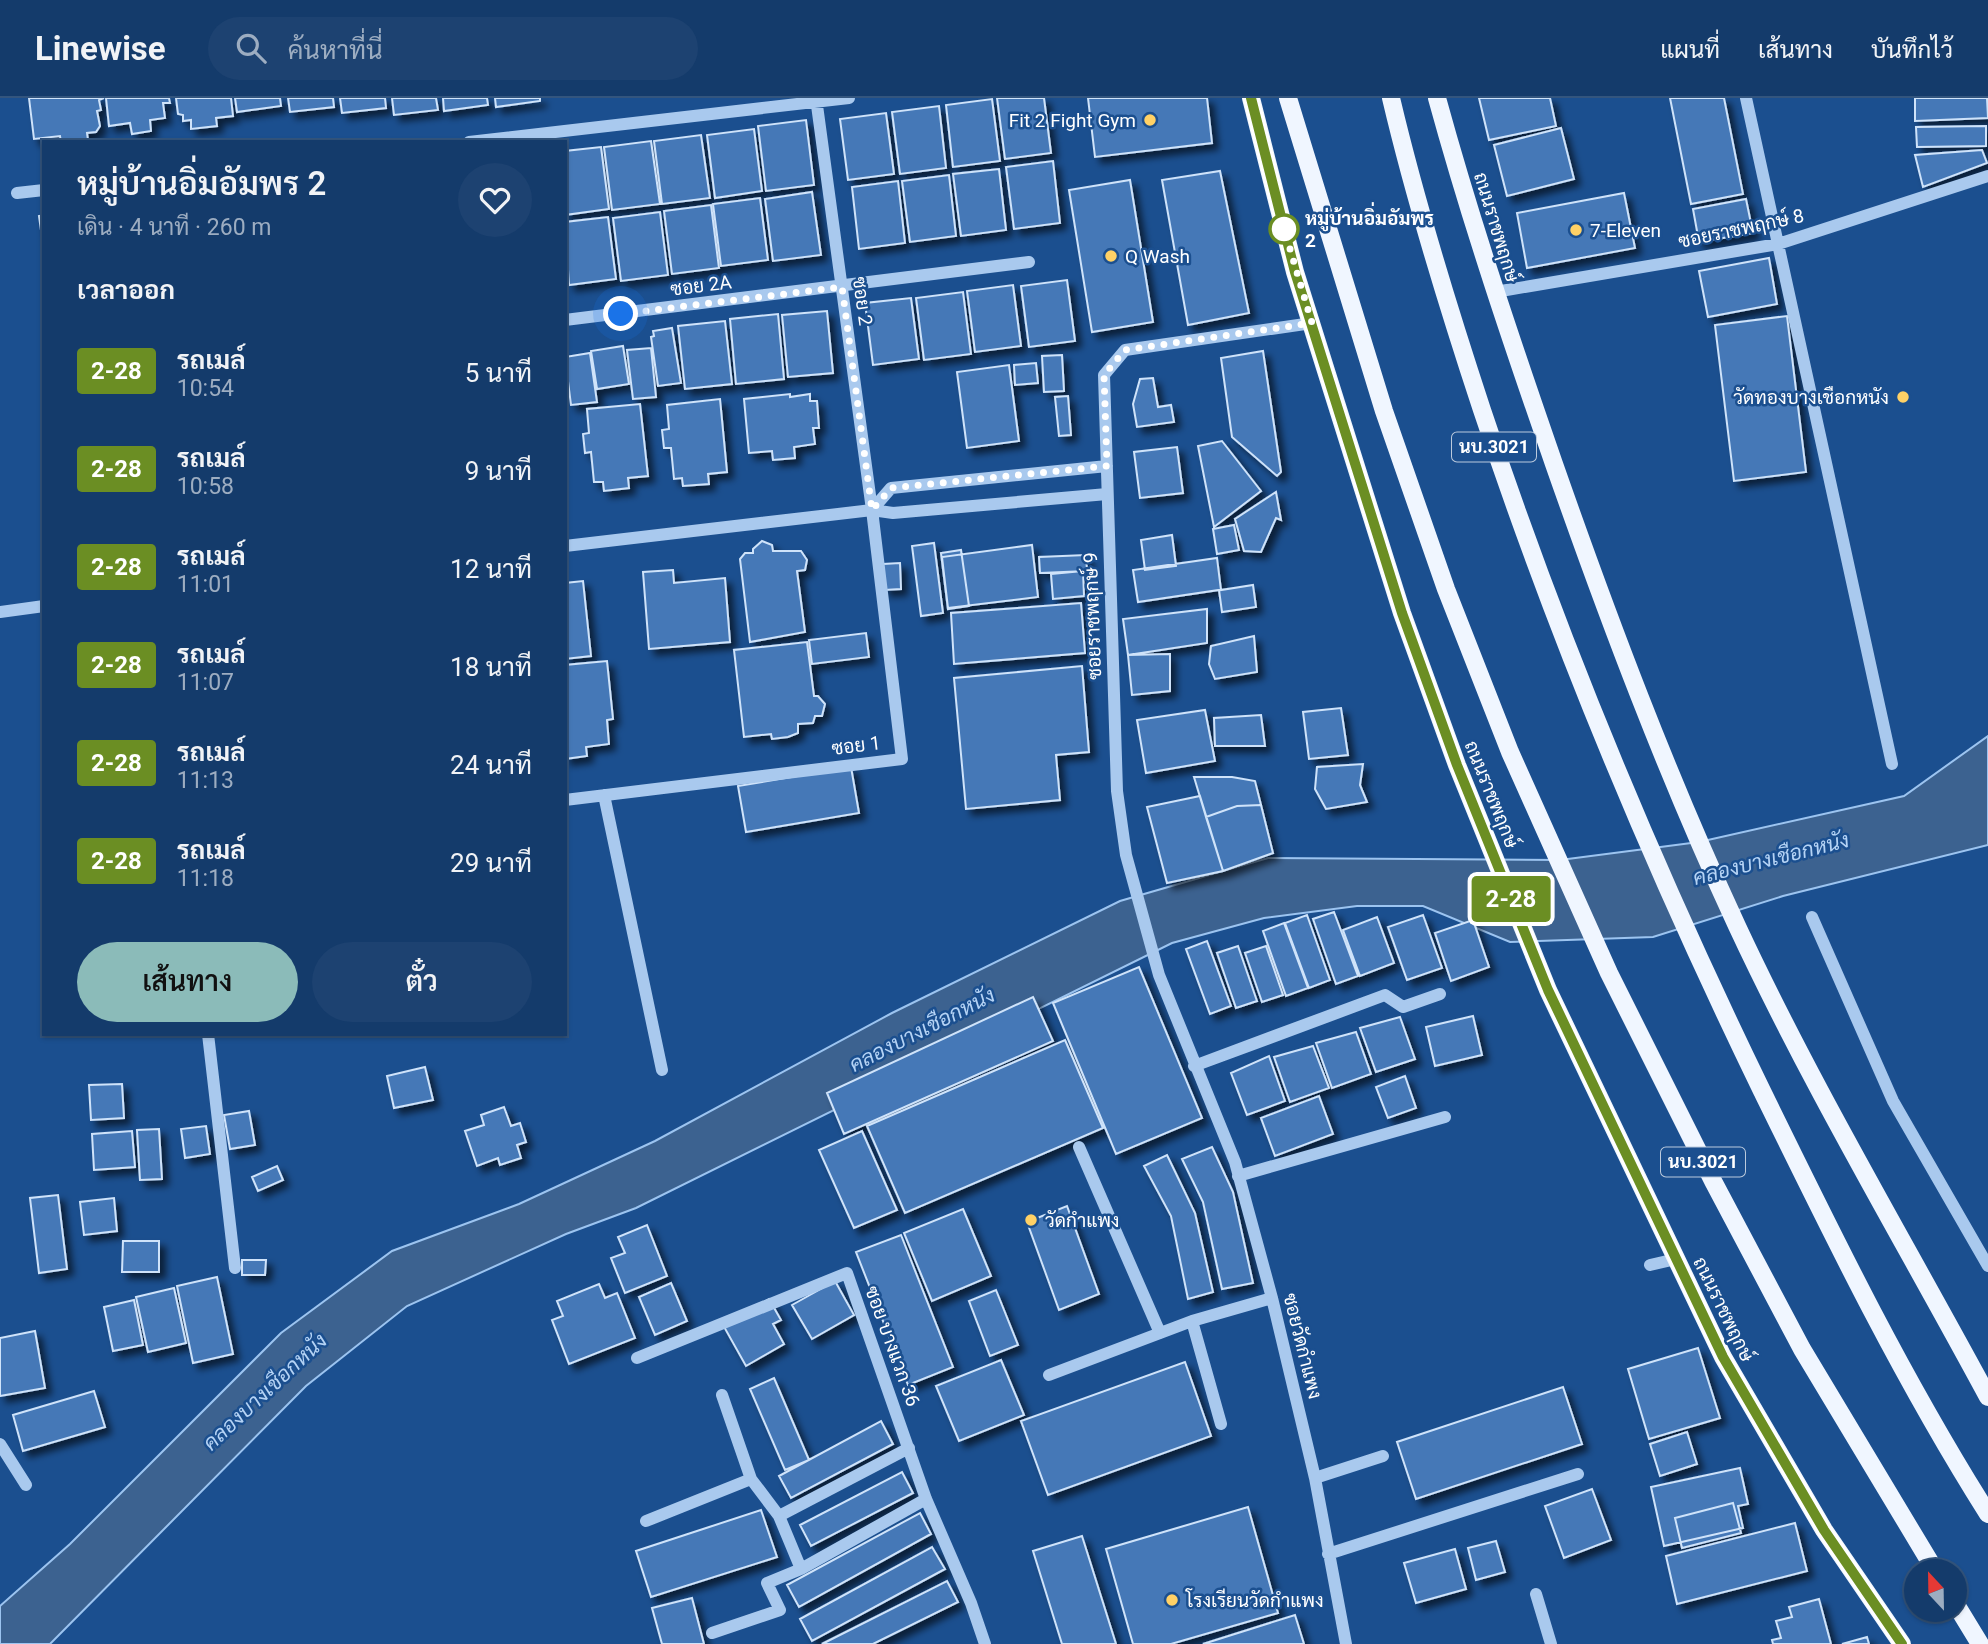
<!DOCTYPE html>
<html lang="th">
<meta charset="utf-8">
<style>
:root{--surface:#143b6b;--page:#1d4271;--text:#f1f3f6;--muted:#9dadc1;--line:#33557e;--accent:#8bbbb9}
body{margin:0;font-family:Roboto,Sarabun,sans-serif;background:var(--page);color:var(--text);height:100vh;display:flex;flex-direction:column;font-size:26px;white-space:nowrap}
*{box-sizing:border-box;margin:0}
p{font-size:23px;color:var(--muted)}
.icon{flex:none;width:38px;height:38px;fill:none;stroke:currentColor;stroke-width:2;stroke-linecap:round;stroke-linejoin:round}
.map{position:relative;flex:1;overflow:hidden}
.drawer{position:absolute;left:42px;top:42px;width:525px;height:896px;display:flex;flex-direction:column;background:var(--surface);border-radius:0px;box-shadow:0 2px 5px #0004,0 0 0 2px var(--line)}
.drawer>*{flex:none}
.badge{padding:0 14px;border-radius:5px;font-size:24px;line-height:46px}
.needle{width:46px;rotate:338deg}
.fabs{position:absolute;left:1904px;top:1461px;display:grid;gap:14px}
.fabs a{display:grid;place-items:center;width:63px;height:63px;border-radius:50%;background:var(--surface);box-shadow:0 2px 5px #0004,0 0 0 2px var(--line);font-size:35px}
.you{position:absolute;width:35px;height:35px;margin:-18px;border:5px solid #fff;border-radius:50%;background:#1a73e8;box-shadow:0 0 0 10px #1a73e833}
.map>.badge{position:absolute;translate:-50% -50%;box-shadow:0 0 0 4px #fff}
h2{padding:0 35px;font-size:26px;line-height:63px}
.round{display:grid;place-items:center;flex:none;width:74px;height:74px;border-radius:37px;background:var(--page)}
.head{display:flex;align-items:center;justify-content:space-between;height:119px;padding:0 35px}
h1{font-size:33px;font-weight:600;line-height:52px}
.primary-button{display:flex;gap:14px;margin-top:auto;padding:14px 35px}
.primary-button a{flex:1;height:80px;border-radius:42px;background:var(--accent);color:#111;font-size:28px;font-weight:600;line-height:80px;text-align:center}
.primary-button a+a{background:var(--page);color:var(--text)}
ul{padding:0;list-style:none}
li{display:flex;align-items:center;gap:21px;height:98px;padding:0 35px}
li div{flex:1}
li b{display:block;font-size:26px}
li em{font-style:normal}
li .badge{min-width:77px;font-weight:700;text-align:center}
header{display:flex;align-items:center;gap:42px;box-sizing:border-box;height:98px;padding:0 35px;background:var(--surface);border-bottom:2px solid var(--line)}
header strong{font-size:33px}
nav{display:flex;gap:38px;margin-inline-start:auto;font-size:24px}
.search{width:490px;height:63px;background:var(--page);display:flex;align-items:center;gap:18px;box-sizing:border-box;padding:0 24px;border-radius:38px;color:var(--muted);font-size:26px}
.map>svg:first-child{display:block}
</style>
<header>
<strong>Linewise</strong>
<div class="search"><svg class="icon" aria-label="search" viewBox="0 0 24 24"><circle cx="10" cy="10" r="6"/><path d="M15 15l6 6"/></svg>ค้นหาที่นี่</div>
<nav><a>แผนที่</a><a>เส้นทาง</a><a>บันทึกไว้</a></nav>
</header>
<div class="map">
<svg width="1988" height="1546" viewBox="0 0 1988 1546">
<defs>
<filter id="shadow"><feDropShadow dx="6" dy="6" stdDeviation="3.5" flood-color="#0009"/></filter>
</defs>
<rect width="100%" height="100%" fill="#1b4f8f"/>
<path fill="#3c6290" stroke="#9cc4f0" stroke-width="2" d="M1988 638V747L1783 798 1653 839 1510 844 1423 808H1357L1264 820 1172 845 636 1110 566 1136 407 1208 306 1288 50 1546H0V1508L70 1446 281 1235 392 1153 519 1106 655 1043 892 915 1120 803 1268 760 1560 762 1699 744 1904 698Z"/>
<path fill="#4478b7" stroke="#cfe3fa" stroke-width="2" filter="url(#shadow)" d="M29 0H104L99 2 101 12 97 13 100 28 96 34 87 35 88 42 61 44 60 38 34 41Z
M106 0H169L170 5H163L165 20 150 22 151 33 132 36 130 25 109 28Z
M176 0H231L233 18 216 20 217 28 191 31V22L183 23V17L178 16Z
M235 0H280L281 8 237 14Z
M288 0H333L334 9 290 14Z
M340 0H385L386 10 342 15Z
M392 0H436L438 12 394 17Z
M443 0H487L488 7 444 13Z
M495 0H540V3L496 9Z
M997 0H1044L1051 55 1005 61Z
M1088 0H1207L1212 45 1095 59Z
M1479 0H1550L1556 28 1489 42Z
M1670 0H1724L1743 96 1691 106Z
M1915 0H1987L1988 20 1915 23Z
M992 1 1000 63 953 69 946 7Z
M939 8 946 70 900 76 892 14Z
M886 15 894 76 848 82 840 21Z
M806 22 814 87 766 93 758 28Z
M1986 28V48L1917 49 1916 29Z
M1561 30 1574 81 1507 98 1494 47Z
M754 31 762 93 715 100 707 37Z
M701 37 710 100 662 106 654 43Z
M651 43 660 106 612 112 604 49Z
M601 49 609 111 565 117V53Z
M1982 52 1987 65 1923 89 1915 57Z
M1053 63 1060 125 1014 131 1006 69Z
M999 71 1006 132 961 138 953 76Z
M1220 73 1249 215 1188 227 1162 82Z
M949 77 956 138 910 144 902 83Z
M1130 82 1153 224 1092 234 1069 92Z
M898 83 905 145 859 151 852 89Z
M812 94 821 157 773 163 765 101Z
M1624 95 1635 150 1527 170 1517 115Z
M760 100 768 162 721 168 713 106Z
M1746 101 1753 135 1699 144 1693 111Z
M711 107 719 170 672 176 664 113Z
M660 114 668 177 621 183 613 120Z
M44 117V154L39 118Z
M608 119 616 181 569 187 565 124Z
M1769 160 1777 206 1708 219 1699 173Z
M1067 182 1075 243 1029 249 1021 188Z
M1013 187 1021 248 975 254 967 193Z
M963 194 971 256 924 262 916 200Z
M911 200 919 261 873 267 865 205Z
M827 213 833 275 788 279 782 217Z
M778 216 784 281 736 286 730 221Z
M1787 218 1806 374 1734 383 1715 227Z
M725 223 732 286 685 291 678 228Z
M672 230 681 285 658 288 651 239 654 238 653 233Z
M623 248 629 286 597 291 591 253Z
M651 250 656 299 633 301 627 252Z
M1263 253 1281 374 1277 378 1232 339 1221 260Z
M590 255 597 304 571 307 565 259Z
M1062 257 1064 293 1044 294 1042 258Z
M1036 265 1038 285 1015 287 1014 267Z
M1009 267 1019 343 967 350 957 274Z
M1153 280 1158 309 1171 307 1174 324 1137 329 1133 306 1140 281Z
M790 296V299L810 296V303H817L819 330H813L815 346 794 349 795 360 773 362 772 353 749 355 744 301Z
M1068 298 1071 337 1059 338 1055 299Z
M720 301 727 374 708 376 709 386 683 388 682 380 674 381 671 350H664L662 332 669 331 667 307Z
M640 306 648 378 628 380 629 390 604 393 603 384H594L591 354 585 355 583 336 589 335 587 311Z
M1222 343 1261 393 1214 429 1198 348Z
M1177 349 1183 395 1140 400 1134 354Z
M1276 394 1281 422 1276 420 1261 454 1244 453 1235 421Z
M1234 427 1239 452 1217 456 1213 431Z
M1172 437 1176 468 1145 472 1141 442Z
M762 443 772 447 773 453H801L807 462 805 472 797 473 805 534 750 544 740 461 745 455H753V451Z
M934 445 943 515 921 518 912 448Z
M1032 447 1038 499 948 510 942 459Z
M961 452 969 508 948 511 941 455Z
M1086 457 1087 473 1040 475 1039 459Z
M1217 460 1221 492 1253 487 1256 509 1222 514 1219 492 1138 504 1133 472Z
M900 465 901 491 884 492 883 466Z
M673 472 674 485 725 480 730 544 649 551 643 474Z
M1083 473 1084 498 1053 501 1051 476Z
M583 483 591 558 565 561V485Z
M1081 505 1085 555 954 566 951 515Z
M1207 511V545L1128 557 1123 521Z
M866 535 869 559 812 566 809 542Z
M1254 538 1257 574 1215 581 1209 566 1211 548Z
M807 544 814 598H818L825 606 822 618H815L813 625 798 626V635L788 639 772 641 771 636 744 639 734 552Z
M1170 556V593L1132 597 1128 557Z
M607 563 613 621 607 622 609 646 586 649 587 658 565 661V567Z
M1082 568 1089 654 1056 657 1060 702 966 711 954 580Z
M1341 610 1348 657 1309 661 1303 614Z
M1205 612 1215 663 1146 675 1137 622Z
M1261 617 1265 648H1215L1214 620Z
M1363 666 1360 687 1367 704 1326 711 1315 691 1317 669Z
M851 669 859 715 746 734 738 688Z
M1194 679H1232L1255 683 1261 707 1237 708 1206 719Z
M1200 698 1223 773 1167 785 1147 709Z
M1261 707 1273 755 1223 773 1206 719 1237 708Z
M1334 814 1358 878 1336 886 1313 821Z
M1307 817 1330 882 1309 890 1285 825Z
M1423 817 1442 870 1407 882 1388 829Z
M1377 819 1394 865 1360 878 1343 832Z
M1473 822 1489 869 1451 883 1435 835Z
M1284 825 1308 890 1286 898 1263 833Z
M1207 843 1231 908 1210 916 1186 851Z
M1238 848 1257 903 1236 910 1217 855Z
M1266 848 1283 897 1262 904 1245 855Z
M1139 869 1202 1020 1116 1056 1053 905Z
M1033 899 1053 943 844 1036 827 995Z
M1473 918 1482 957 1435 968 1426 929Z
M1400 919 1415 961 1376 974 1360 930Z
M1356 934 1371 976 1332 990 1316 945Z
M1065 942 1103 1030 905 1115 867 1028Z
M1313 948 1329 990 1290 1004 1274 959Z
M1269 958 1285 1003 1247 1017 1231 975Z
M425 969 433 1002 394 1010 387 978Z
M1405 978 1416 1010 1388 1020 1376 989Z
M122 986 124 1020 91 1022 89 987Z
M1319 998 1333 1036 1275 1058 1261 1020Z
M504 1009 511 1028 520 1025 526 1044 517 1047 521 1060 500 1067 498 1060 477 1068 465 1033 484 1027 481 1017Z
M249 1013 255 1047 230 1051 224 1017Z
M206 1028 210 1056 185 1060 181 1031Z
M159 1031 162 1081 140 1082 137 1032Z
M132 1033 135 1069 94 1072 92 1036Z
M862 1033 897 1112 854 1130 819 1052Z
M1212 1049 1233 1094 1253 1185 1222 1191 1203 1104 1182 1061Z
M1167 1057 1195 1115 1213 1194 1188 1201 1171 1118 1144 1068Z
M277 1068 283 1082 258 1093 252 1079Z
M58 1097 67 1171 39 1175 30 1100Z
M114 1100 117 1133 84 1137 80 1104Z
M1067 1108 1099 1196 1059 1212 1027 1124Z
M963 1111 991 1178 932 1203 904 1135Z
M647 1127 667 1178 625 1195 611 1160 625 1155 618 1139Z
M901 1137 953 1269 908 1287 856 1154Z
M123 1143H159V1174H122Z
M242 1162H266L265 1177H242Z
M217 1179 233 1256 193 1265 177 1188Z
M835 1183 854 1217 812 1241 792 1207Z
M671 1185 687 1223 655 1237 639 1199Z
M599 1186 605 1200 617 1195 635 1240 569 1266 552 1222 563 1218 557 1203Z
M174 1190 186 1245 148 1254 136 1199Z
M996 1192 1018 1247 990 1258 969 1203Z
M769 1201 781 1222 773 1226 784 1246 746 1268 723 1227Z
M134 1202 143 1247 113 1253 104 1209Z
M35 1233 45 1290 0 1298V1240Z
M1698 1250 1720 1320 1649 1341 1628 1271Z
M1001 1262 1024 1317 959 1343 936 1288Z
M1185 1264 1211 1338 1048 1397 1021 1323Z
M774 1280 809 1362 785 1372 750 1291Z
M1563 1289 1582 1346 1416 1401 1397 1344Z
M94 1293 105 1329 23 1353 13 1317Z
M881 1323 893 1346 791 1400 779 1378Z
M1687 1334 1697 1366 1660 1378 1650 1346Z
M1740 1370 1748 1406 1738 1408 1743 1430 1664 1448 1651 1389Z
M902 1374 913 1395 811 1448 800 1427Z
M1592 1391 1611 1442 1564 1460 1545 1408Z
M1733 1405 1741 1435 1682 1450 1675 1420Z
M1248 1409 1278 1515 1171 1546H1133L1106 1451Z
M761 1412 777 1459 651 1499 636 1453Z
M920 1415 931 1436 799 1509 787 1487Z
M1795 1425 1807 1473 1677 1506 1666 1458Z
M1082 1438 1116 1546H1062L1033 1453Z
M1496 1443 1505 1474 1476 1482 1468 1450Z
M932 1449 945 1471 812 1543 800 1521Z
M1455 1451 1466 1491 1416 1505 1404 1465Z
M947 1483 958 1504 873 1546H822Z
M692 1500 704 1546H662L652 1510Z
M1819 1501 1831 1546H1773L1772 1542 1781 1540 1776 1523 1792 1519 1789 1509Z
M1295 1517 1304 1546H1203Z
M1867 1539 1869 1546H1842Z"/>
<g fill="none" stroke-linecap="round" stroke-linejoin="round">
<path stroke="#a9c9ee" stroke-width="12" d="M1746 0 1892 666
M469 44 849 0
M17 95 44 92
M1495 194 1778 146 1988 78
M565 222 1029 164
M1312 225 1125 252 1104 277 1117 693 1126 757 1159 877 1235 1064 1272 1200 1315 1380 1346 1546
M872 412 891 390 1107 368
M565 448 872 412 893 415 1107 396
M0 514 44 508
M604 697 662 972
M565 702 902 661 872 412 816 0
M1812 819 1893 1003 1988 1168
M208 936 235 1170
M1194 968 1385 897 1403 909 1440 896
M1079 1049 1160 1235
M1238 1078 1445 1019
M1650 1167 1676 1161
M1192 1223 1221 1326
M637 1260 847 1175 926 1401 971 1505 985 1546
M1049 1277 1192 1223 1272 1200
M722 1297 751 1381 779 1418 801 1471
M0 1346 26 1387
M1315 1380 1383 1358
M779 1418 909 1350
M646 1423 751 1381
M1328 1456 1578 1376
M1536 1496 1551 1546
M712 1535 780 1512 767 1485 801 1471 926 1401"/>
<path stroke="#f0f6ff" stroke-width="18" d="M1251 0 1295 174 1402 515 1457 667 1548 892 1723 1259 1824 1432 1902 1546
M1288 0 1384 313 1446 491 1510 654 1609 875 1713 1083 1802 1251 1936 1474
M1391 0C1416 106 1448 209 1482 312 1560 546 1654 771 1762 993 1833 1138 1902 1280 1988 1416
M1437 0C1471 124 1512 245 1554 366 1609 523 1667 677 1737 828 1812 989 1904 1143 1988 1299
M1955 1505 1980 1546"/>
</g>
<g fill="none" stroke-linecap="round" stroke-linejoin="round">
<g stroke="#fff" stroke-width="16">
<path id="line" d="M1251 0 1295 174 1402 515 1457 667 1548 892 1723 1259 1824 1432 1902 1546"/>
</g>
<use href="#line" stroke="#6b8e23" stroke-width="10"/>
<path stroke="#fff" stroke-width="7" stroke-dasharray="0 12.6" d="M621 216 842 189 872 412 891 390 1107 368 1104 277 1125 252 1312 225 1282 124 1284 131"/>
</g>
<g fill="#ffd166" stroke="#1b4f8f" stroke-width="2.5">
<circle cx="1150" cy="22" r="7"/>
<circle cx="1576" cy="132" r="7"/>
<circle cx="1111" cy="158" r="7"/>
<circle cx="1903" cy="299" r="7"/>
<circle cx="1031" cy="1122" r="7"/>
<circle cx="1172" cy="1502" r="7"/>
</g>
<circle fill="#fff" stroke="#6b8e23" stroke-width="3.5" cx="1284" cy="131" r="14"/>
<g text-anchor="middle" stroke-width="5" stroke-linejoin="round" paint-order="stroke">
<g fill="#1b4f8f" stroke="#bbcadd" stroke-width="2">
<rect x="1452" y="334.5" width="84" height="29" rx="5"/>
<rect x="1661" y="1049.5" width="84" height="29" rx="5"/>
</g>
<g font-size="18" font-weight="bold" fill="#fff">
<text x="1494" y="355">นบ.3021</text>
<text x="1703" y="1070">นบ.3021</text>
</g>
<g font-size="19" fill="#fff" stroke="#1b4f8f" text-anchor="start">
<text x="1136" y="29" text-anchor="end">Fit 2 Fight Gym</text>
<text x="1590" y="139">7-Eleven</text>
<text x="1125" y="165">Q Wash</text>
<text x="1889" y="306" text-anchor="end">วัดทองบางเชือกหนัง</text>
<text x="1045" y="1129">วัดกำแพง</text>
<text x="1186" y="1509">โรงเรียนวัดกำแพง</text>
</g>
<g font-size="19" font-weight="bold" fill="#fff" stroke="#1b4f8f" text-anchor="start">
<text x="1305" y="127">หมู่บ้านอิ่มอัมพร<tspan x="1305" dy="22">2</tspan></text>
</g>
<g font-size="19" fill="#fff" stroke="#1b4f8f">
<text transform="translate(1497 129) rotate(73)" y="7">ถนนราชพฤกษ์</text>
<text transform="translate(1741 130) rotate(-12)" y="7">ซอยราชพฤกษ์ 8</text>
<text transform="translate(701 187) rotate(-7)" y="7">ซอย 2A</text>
<text transform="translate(863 203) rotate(82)" y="7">ซอย 2</text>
<text transform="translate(1092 518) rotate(-92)" y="7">ซอยราชพฤกษ์ 9</text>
<text transform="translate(856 647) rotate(-7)" y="7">ซอย 1</text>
<text transform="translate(1492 696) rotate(68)" y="7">ถนนราชพฤกษ์</text>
<text transform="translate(1724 1211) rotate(64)" y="7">ถนนราชพฤกษ์</text>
<text transform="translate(893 1248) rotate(70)" y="7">ซอย บางแวก 36</text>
<text transform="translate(1303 1248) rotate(76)" y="7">ซอยวัดกำแพง</text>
</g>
<g font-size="21" font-style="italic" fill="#b5d3f5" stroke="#1b4f8f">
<text transform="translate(1771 761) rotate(-14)" y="7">คลองบางเชือกหนัง</text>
<text transform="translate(922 932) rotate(-27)" y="7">คลองบางเชือกหนัง</text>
<text transform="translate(265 1294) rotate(-43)" y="7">คลองบางเชือกหนัง</text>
</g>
</g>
</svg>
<div class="fabs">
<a><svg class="needle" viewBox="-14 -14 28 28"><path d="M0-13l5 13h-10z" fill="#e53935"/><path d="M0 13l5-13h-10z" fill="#9dadc1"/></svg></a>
</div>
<div class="you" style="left:621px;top:216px"></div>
<b class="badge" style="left:1511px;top:801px;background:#6b8e23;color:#fff">2-28</b>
<section class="drawer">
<div class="head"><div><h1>หมู่บ้านอิ่มอัมพร 2</h1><p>เดิน · 4 นาที · 260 m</p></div><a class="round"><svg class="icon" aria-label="heart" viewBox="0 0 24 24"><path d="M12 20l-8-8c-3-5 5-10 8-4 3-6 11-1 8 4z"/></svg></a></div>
<h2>เวลาออก</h2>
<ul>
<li><span class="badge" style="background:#6b8e23;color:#fff">2-28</span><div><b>รถเมล์</b><p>10:54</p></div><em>5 นาที</em></li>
<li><span class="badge" style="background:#6b8e23;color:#fff">2-28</span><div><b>รถเมล์</b><p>10:58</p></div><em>9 นาที</em></li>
<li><span class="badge" style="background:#6b8e23;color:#fff">2-28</span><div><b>รถเมล์</b><p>11:01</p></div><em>12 นาที</em></li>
<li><span class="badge" style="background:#6b8e23;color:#fff">2-28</span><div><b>รถเมล์</b><p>11:07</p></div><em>18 นาที</em></li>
<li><span class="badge" style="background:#6b8e23;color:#fff">2-28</span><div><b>รถเมล์</b><p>11:13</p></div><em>24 นาที</em></li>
<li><span class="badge" style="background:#6b8e23;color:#fff">2-28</span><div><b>รถเมล์</b><p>11:18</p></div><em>29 นาที</em></li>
</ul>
<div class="primary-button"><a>เส้นทาง</a><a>ตั๋ว</a></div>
</section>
</div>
